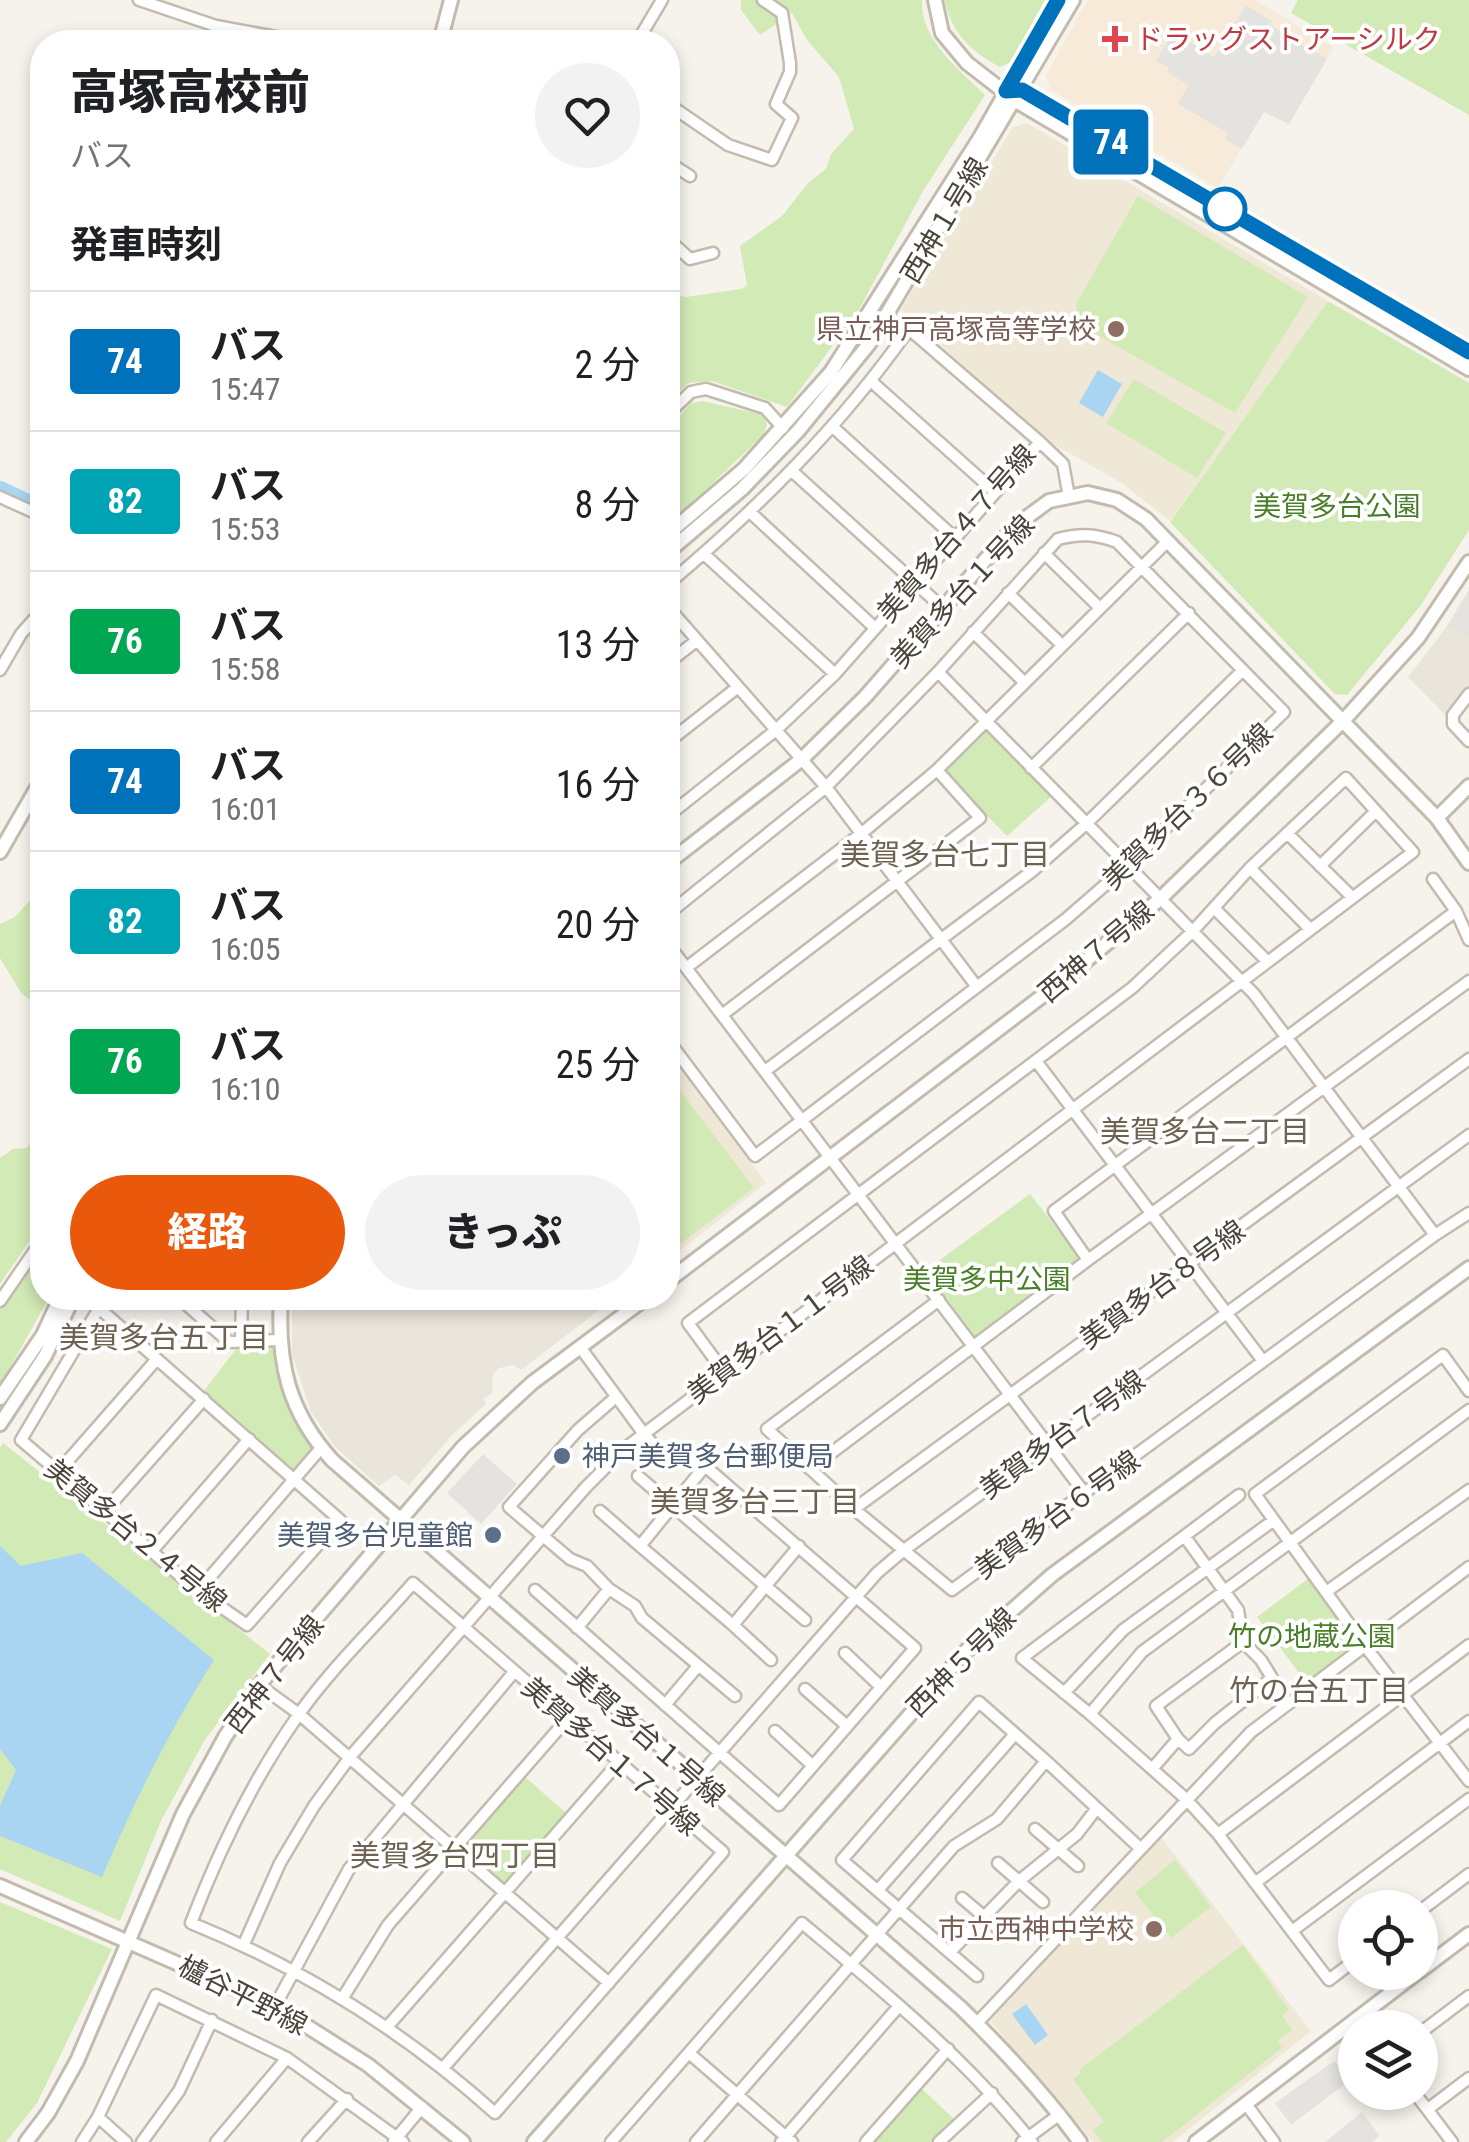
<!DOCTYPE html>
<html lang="ja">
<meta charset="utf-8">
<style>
:root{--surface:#fff;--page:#f2f2f2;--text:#202124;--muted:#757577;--line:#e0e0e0;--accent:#ea580c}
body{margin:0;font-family:"Roboto Condensed","Noto Sans JP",sans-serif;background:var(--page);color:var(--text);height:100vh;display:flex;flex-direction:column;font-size:38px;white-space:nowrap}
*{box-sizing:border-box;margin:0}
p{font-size:32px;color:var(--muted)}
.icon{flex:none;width:55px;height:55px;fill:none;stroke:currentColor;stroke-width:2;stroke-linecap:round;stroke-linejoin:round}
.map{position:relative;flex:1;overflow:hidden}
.sheet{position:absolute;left:30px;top:30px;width:650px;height:1280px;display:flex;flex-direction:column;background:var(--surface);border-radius:40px;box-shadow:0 5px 15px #0003}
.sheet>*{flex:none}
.badge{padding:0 20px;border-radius:8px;font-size:35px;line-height:65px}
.tools{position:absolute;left:1338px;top:1890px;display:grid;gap:20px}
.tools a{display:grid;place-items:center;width:100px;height:100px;border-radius:50%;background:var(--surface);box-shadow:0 5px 15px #0003;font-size:50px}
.map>.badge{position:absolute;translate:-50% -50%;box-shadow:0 0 0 5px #fff}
h2{padding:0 40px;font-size:38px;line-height:90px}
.round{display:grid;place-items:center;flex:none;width:105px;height:105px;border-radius:52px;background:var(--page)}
.head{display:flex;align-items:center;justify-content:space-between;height:170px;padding:0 40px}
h1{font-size:48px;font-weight:800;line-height:75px}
.cta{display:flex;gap:20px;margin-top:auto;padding:20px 40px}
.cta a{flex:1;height:115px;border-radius:60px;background:var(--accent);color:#fff;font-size:40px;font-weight:800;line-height:115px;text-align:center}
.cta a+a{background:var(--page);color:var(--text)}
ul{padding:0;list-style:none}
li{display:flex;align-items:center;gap:30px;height:140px;padding:0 40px;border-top:2px solid var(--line)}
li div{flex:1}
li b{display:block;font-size:38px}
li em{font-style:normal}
li .badge{min-width:110px;font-weight:700;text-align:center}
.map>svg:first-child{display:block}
</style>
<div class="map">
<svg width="1469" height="2142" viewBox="0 0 1469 2142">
<rect width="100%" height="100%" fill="#f6f3ec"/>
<path fill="#eae5da" d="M1469 589V687L1446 716 1408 677 1445 629Z
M292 1298H596L602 1308 521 1370 513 1365 499 1368 493 1375 492 1393 483 1399 486 1404 453 1434 409 1485 395 1475 379 1486 335 1447 311 1412 292 1354Z"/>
<path fill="#f7ead8" d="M1088 0H1255L1334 47 1289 124 1263 112 1218 188 1050 89 1046 75Z"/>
<path fill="#efe8d6" d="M1027 123 1328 301 1170 521 1123 484 1045 439 901 309 1013 127Z
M668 1052 766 1183 668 1260Z
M1161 1837 1311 2031 1173 2142H1093L990 2021Z"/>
<path fill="#d2eab5" d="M741 0H922C920 40 959 69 985 95L923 191 857 313 787 407 712 381 689 383 668 401V294L686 297 741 289 747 285 740 246 782 216 808 183 826 169 831 154 854 129 839 77 807 40 792 13 760 35 741 10Z
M945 0H1047L1011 62 1000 67C972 53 950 31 945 0Z
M1298 0H1469V115L1291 13Z
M1138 196 1308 297 1235 413 1080 325 1076 304Z
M1328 301 1469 383V530L1421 605 1347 695 1335 694 1170 522Z
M1134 379 1226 433 1197 478 1106 423Z
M702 401 764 415 767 424 764 434 692 503 668 522V428L691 403Z
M983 732H988L1051 797 1007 836 947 775 946 768Z
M42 887V1000L34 1003 21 993 0 958V924L15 917Z
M668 1075 754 1188 679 1245 668 1231Z
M42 1123V1223L0 1284V1158L13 1149 27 1148Z
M1030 1194 1082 1261 977 1340 926 1270Z
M42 1244V1298H49L0 1385V1307Z
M272 1346 288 1402 315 1448 297 1469H291L203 1392 236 1349Z
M3 1443 270 1654 204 1741 161 1821 120 1921 0 1869V1448Z
M1309 1578 1357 1643 1356 1647 1308 1685 1257 1617Z
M523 1775 567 1814 507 1884 501 1883 465 1852 464 1845Z
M1175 1860 1211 1907 1171 1938 1135 1892Z
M0 1902 112 1949 37 2103 6 2142H0Z
M1243 1945 1289 2010 1282 2015 1292 2030 1277 2041 1282 2048 1162 2142H1102L1093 2130 1104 2122 1073 2079 1081 2073 1079 2070Z
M921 2088 954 2119 932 2142H873Z"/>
<path fill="#e5e3e0" d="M1246 5 1272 21 1270 25 1327 59 1289 124 1264 112 1242 149 1225 139 1228 133 1178 104 1189 85 1167 72 1169 68 1156 61 1173 32 1214 57Z
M1469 592V633L1467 636 1449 626Z
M483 1454 517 1484 481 1524 447 1493Z
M1334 2061 1350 2080 1291 2125 1275 2103Z
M1362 2112 1380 2136 1372 2142H1325Z"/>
<path fill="#a9d4f2" d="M1098 370 1122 384 1103 417 1079 403Z
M0 1546 21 1566 82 1553 214 1660C168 1733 136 1798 102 1877L0 1836V1806L16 1770 0 1749Z
M1026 2004 1048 2035 1035 2045 1012 2014Z"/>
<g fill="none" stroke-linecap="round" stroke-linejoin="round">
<path stroke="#a9d4f2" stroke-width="18" d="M0 490 42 510"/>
<g stroke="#c2bbae" stroke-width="15">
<path id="minor" d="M139 0 216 26 303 42
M637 42 662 0
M668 104 728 145 772 160 792 118 776 104 790 72V63L782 13 763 0
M668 162 690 176
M668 239 690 259 713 253
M872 382 995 492
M668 414 691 392 706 389 765 408 783 428
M834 428 955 538
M1040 442 1063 464 1069 497
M793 472 944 609
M0 497 42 516
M751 513 875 628
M1044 553 1100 608
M704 554 835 674
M668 584C759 507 840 427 909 329L1040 442 835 674 776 730 668 816
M1008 593 1062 645
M668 607 826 787 977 987
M973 632 1024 682
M668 663 696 641
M0 670 21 634 42 610
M938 672 1254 994 1435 1235
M1469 694 1453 715V724L1469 741
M668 742 738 687
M1031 768 1189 613
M1287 833 1352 897
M1320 866 1376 811
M1250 868 1310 929
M1433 879 1456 911
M1214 908 1267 961
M668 914 826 787 938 672 1058 539C1080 533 1096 534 1117 542L1284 712 1127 866 1066 919 755 1156 668 1040
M668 944 1086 1495
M686 968 862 833 937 770 1168 541
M722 1015 980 818 937 770
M1036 1061 1263 1361
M765 1071 1031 872 1086 824 1243 670
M1088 1260 1054 1211 1456 911 1469 940
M179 1298 229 1342 278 1340
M939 1300 767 1429 854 1509 952 1590 1435 1235 1469 1213
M0 1301 42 1240
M100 1309 340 1520 247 1625 198 1591 21 1440 105 1298
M241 1341 242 1298
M1469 1391 1443 1355 1255 1494 1365 1646 1469 1781
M616 1397 578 1430 509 1507 570 1559 587 1566 609 1589 635 1606 642 1618 735 1696
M705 1466 640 1546 733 1625 799 1546
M810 1469 1088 1260 1469 981
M58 1472 157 1359
M638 1476 805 1620
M854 1509 1469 1059
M105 1511 204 1399
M600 1511 640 1546
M1185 1537 1238 1610 1243 1642 1261 1660 1272 1678 1215 1723 1189 1749 1178 1739 1156 1706 1243 1642
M152 1551 249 1439
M413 1583 723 1852 495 2113C405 2032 304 1969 191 1923 219 1850 252 1781 297 1717 329 1670 376 1626 413 1583Z
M535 1590 779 1805 915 1648 705 1466 689 1458 663 1455 644 1434 580 1347
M198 1591 321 1448
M1326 1592 1469 1490
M733 1625 771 1660
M577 1628 609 1589
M845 1653 881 1687
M259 1685 299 1714 609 1983
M805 1689 847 1726
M1064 1693 1123 1630 1274 1520
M665 1705 698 1666
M1090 1714 1022 1658 1239 1495
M775 1731 812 1765
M1152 1769 1178 1739
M1035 1829 1078 1866
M1218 1834 1469 1645
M998 1863 1043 1902
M1255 1883 1469 1721
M878 1890 1015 1734
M962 1898 1007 1936
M1420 1911 1469 1874
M1292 1931 1469 1799
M244 1944 280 1863 314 1806 350 1757 586 1487 624 1449 1413 852 1346 778 1250 868 1192 932 1132 988 688 1323 724 1372
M950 1952 1019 1881 1077 1834 1097 1808
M1355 1960 1329 1980 1218 1834 1186 1799 1090 1714 1142 1652 1469 1410
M977 1976 842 1860 979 1702 1046 1761
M342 1999 388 1925 568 1718
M275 2006 349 1869 514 1672
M977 2023 1251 1732 1469 1567
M388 2026 619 1762
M1420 2033 1469 1996
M689 2053 792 2142
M444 2067 877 1573 904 1550 1469 1135
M1414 2092 1452 2142
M1246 2104 1274 2142
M1428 2109 1469 2078
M98 2117 126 2142
M394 2141 422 2107
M82 2142 98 2117 156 1995 287 2058 403 2142
M142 2142 179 2091 212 2020
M216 2142 287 2058
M308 2142 347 2099
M611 2142 802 1923C883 1991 966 2058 1032 2142
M696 2142 954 1846 997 1819 1046 1761 1140 1848
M781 2142 899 2006
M866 2142 948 2049
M939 2142 992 2093
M1022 2142 1060 2114"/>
</g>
<g stroke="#c2bbae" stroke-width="18">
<path id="tertiary" d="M935 0 942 33 967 63 1016 101 1469 369
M440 42 451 0
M1013 91 1022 90 1469 352
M668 534 744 469 831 372 981 136 1058 0
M668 552 742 489 798 431 869 344 1073 0
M1437 818 1469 786
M0 852 42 779
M668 863 802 759 865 697 1015 526 1049 501 1088 493 1117 500 1146 519 1437 818 1469 863
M668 1281 1058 984 1160 899 1343 721 1418 638 1469 562
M281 1298C277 1362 288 1411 332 1460L961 2008C1004 2050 1044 2093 1080 2142
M0 1398 43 1335 60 1298
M0 1424 45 1356 73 1298
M0 1886 275 2006 368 2065 463 2142
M1420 1971 1469 1934
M26 2142 48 2113 77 2061 183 1814 225 1737 259 1685 463 1447 532 1383 646 1298
M534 2142 966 1651 1052 1575 1469 1268
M1196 2142 1418 1972"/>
</g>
<use href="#minor" stroke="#fff" stroke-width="10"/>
<use href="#tertiary" stroke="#fff" stroke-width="12"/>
</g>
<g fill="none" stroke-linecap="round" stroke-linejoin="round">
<g stroke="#fff" stroke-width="22">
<path id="line" d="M1058 0 1006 91 1022 90 1469 352"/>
</g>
<use href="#line" stroke="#0072bc" stroke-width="15"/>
</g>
<path fill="#e0444e" stroke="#fff" stroke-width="4" d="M1110 24h10v10h10v10h-10v10h-10v-10h-10v-10h10z"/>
<circle fill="#fff" stroke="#0072bc" stroke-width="5" cx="1225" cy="209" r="20"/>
<g fill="#8d6e63" stroke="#fff" stroke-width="4">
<circle cx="1116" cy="329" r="10"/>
<circle cx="1154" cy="1929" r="10"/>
</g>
<g fill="#5c6f8a" stroke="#fff" stroke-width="4">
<circle cx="562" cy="1456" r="10"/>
<circle cx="493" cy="1535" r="10"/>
</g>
<g text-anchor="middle" stroke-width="8" stroke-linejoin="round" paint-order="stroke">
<g font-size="28" fill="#be3a42" stroke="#fff" text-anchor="start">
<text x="1135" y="49">ドラッグストアーシルク</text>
</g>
<g font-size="28" fill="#4b4439" stroke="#fff">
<text transform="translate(944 220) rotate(-59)" y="10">西神１号線</text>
<text transform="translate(956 533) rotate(-49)" y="10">美賀多台４７号線</text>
<text transform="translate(962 591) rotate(-47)" y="10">美賀多台１号線</text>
<text transform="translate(1187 806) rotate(-44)" y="10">美賀多台３６号線</text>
<text transform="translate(1096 951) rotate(-40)" y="10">西神７号線</text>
<text transform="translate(1162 1284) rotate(-36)" y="10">美賀多台８号線</text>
<text transform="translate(780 1329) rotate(-37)" y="10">美賀多台１１号線</text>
<text transform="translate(1062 1434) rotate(-36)" y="10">美賀多台７号線</text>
<text transform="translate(1057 1514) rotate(-36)" y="10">美賀多台６号線</text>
<text transform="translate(136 1535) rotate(39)" y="10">美賀多台２４号線</text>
<text transform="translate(961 1662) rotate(-45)" y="10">西神５号線</text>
<text transform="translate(274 1674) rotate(-52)" y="10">西神７号線</text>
<text transform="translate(647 1736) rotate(41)" y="10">美賀多台１号線</text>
<text transform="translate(611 1756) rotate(41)" y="10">美賀多台１７号線</text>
<text transform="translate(243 1995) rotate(27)" y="10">櫨谷平野線</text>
</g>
<g font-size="28" fill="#785e54" stroke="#fff" text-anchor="end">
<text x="1096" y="339">県立神戸高塚高等学校</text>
<text x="1134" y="1939">市立西神中学校</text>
</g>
<g font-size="28" fill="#4a7f2a" stroke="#fff">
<text x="1337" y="516">美賀多台公園</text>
<text x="987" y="1289">美賀多中公園</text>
<text x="1312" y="1646">竹の地蔵公園</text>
</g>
<g font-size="28" fill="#4e5e75" stroke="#fff" text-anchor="start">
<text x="582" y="1466">神戸美賀多台郵便局</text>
<text x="473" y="1545" text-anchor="end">美賀多台児童館</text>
</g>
<g font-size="30" fill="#6e6250" stroke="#fff">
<text x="945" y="865">美賀多台七丁目</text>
<text x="1205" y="1142">美賀多台二丁目</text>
<text x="164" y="1348">美賀多台五丁目</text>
<text x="755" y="1512">美賀多台三丁目</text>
<text x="1319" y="1701">竹の台五丁目</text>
<text x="455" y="1866">美賀多台四丁目</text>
</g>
</g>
</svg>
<div class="tools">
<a><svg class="icon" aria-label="locate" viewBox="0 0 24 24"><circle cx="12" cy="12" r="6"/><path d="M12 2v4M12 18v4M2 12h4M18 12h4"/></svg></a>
<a><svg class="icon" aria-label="layers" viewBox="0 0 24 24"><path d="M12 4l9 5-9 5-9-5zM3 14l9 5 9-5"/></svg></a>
</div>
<b class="badge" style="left:1111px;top:142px;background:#0072bc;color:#fff">74</b>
<section class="sheet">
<div class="head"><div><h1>高塚高校前</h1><p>バス</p></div><a class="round"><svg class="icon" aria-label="heart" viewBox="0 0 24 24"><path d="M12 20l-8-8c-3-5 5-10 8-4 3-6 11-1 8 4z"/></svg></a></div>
<h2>発車時刻</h2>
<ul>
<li><span class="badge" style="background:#0072bc;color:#fff">74</span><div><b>バス</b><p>15:47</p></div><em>2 分</em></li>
<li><span class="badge" style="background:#00a3b4;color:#fff">82</span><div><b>バス</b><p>15:53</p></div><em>8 分</em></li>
<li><span class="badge" style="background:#00a651;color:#fff">76</span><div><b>バス</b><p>15:58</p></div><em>13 分</em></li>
<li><span class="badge" style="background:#0072bc;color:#fff">74</span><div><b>バス</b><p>16:01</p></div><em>16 分</em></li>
<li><span class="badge" style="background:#00a3b4;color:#fff">82</span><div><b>バス</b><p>16:05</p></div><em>20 分</em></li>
<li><span class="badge" style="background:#00a651;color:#fff">76</span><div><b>バス</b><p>16:10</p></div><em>25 分</em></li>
</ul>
<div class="cta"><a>経路</a><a>きっぷ</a></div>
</section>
</div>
